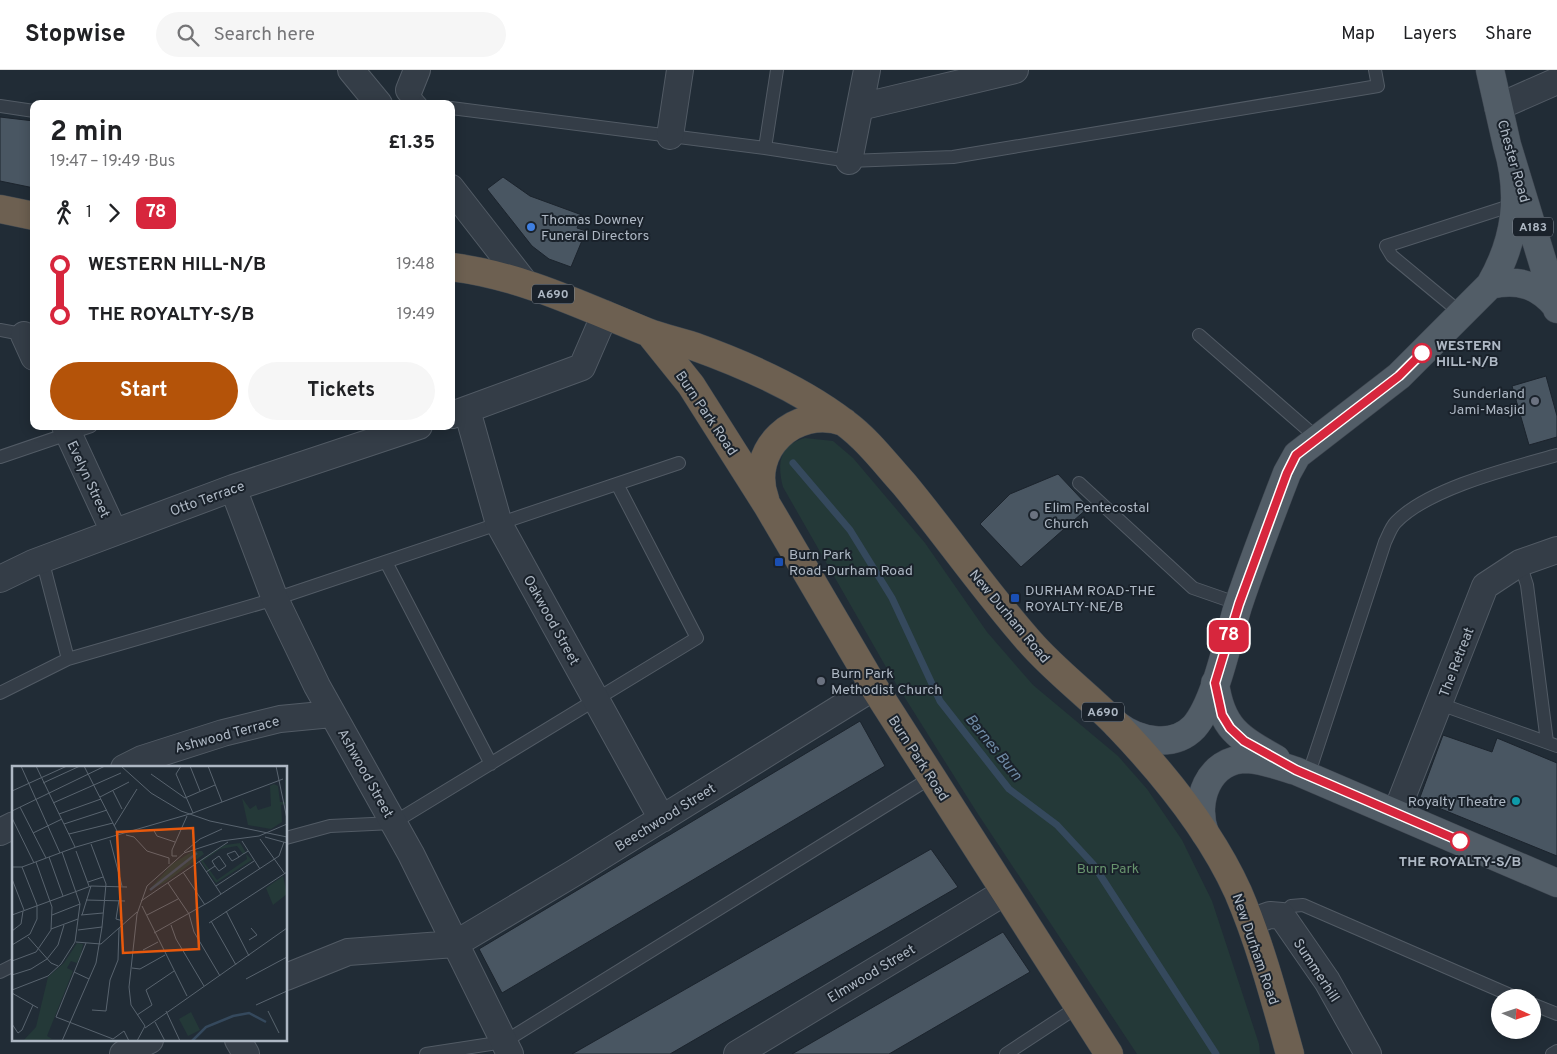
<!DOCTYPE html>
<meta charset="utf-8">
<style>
:root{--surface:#fff;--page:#f6f6f6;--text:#202124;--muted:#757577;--line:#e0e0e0;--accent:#b45309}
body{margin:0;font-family:Overpass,sans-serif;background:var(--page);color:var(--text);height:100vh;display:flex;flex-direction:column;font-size:19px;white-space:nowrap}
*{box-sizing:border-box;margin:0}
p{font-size:16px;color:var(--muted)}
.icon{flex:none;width:28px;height:28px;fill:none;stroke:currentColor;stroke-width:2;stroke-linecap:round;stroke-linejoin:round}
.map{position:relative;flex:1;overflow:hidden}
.side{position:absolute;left:30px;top:30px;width:425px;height:330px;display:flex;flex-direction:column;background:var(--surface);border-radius:10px;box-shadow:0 2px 12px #0003}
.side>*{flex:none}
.badge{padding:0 10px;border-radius:8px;font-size:18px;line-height:32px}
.needle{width:32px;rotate:93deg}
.fabs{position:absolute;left:1491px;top:919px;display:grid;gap:10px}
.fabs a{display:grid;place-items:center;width:50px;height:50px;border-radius:50%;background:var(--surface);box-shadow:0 2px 12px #0003;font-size:25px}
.map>.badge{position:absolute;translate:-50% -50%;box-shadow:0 0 0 2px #fff}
.legs{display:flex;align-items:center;gap:8px;height:55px;padding:0 20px;font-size:16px}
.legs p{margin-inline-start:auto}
.summary{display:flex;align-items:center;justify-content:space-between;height:85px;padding:0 20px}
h1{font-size:28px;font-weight:700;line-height:38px}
.cta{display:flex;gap:10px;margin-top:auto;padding:10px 20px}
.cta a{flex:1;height:58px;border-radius:30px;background:var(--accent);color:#fff;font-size:20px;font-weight:700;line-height:58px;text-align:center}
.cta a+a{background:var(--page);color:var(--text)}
ul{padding:0 20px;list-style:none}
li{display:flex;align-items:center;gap:18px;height:50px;font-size:19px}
li i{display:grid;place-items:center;width:8px;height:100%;margin:0 6px;background:currentColor}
li i::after{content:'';width:12px;height:12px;margin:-6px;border:4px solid;border-radius:50%;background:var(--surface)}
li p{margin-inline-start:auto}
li:first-child i{background:linear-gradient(#0000 50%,currentColor 0)}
li:last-child i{background:linear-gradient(currentColor 50%,#0000 0)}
header{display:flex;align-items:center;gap:30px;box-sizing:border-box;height:70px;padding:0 25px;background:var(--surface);border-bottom:1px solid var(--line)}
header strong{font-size:24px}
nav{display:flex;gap:28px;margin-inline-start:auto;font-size:18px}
.search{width:350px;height:45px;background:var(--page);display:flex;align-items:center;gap:12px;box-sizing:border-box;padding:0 18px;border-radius:28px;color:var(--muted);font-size:19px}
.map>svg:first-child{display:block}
</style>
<header>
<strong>Stopwise</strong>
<div class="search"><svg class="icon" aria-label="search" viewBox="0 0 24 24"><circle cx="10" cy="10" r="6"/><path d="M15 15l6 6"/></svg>Search here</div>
<nav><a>Map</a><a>Layers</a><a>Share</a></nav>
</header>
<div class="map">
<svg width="1557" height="984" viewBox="0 0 1557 984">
<rect width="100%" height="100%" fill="#212c36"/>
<path fill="#243938" d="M805 368 833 371 853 388 925 473 987 562 1033 615 1118 686 1147 719 1182 770 1212 831 1259 974 1260 984H1137L976 741 890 604 783 417C777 394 779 375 805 368Z"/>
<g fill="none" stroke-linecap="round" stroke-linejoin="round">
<path stroke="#35495d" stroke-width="7" d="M793 393 850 460 892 528 940 631 1009 719 1057 755 1093 794 1216 984"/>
</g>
<path fill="#495662" stroke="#1c242d" d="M0 47 34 51V118L0 111Z
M503 107 530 126 582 145 577 158 586 161 571 197 549 189 532 176 487 119Z
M1546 306 1557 346V367L1529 375 1512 316Z
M1058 404 1089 437 1021 497 980 454 1010 424Z
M860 651 885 696 502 923 479 879Z
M1443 665 1492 682 1497 668 1557 693V786L1419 730Z
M931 779 958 817 670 984H572Z
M1003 862 1030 902 889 984H792Z"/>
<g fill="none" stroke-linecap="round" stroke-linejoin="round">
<g stroke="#525b65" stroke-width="14">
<path id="lane" d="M409 20 421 34
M0 36 34 41
M451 38 765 78 849 91 953 87 1378 16 1375 0
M765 78 777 0
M1462 244 1392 186 1386 176 1516 134
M0 260 27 265
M1199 265 1316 367
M0 387 91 356
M1079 413 1193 518 1239 534
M42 489 68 589
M386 492 491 694
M1520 493 1527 515 1547 672
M0 623 68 589 275 529 679 393
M1440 634 1557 676
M1308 706 1385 472C1388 466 1391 457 1396 452 1429 418 1511 398 1557 385
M286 768 330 756 393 753 697 568 617 414
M1282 846 1291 836 1303 835 1517 928
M0 902 14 895
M1532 934 1557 944
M426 984 504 972 932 707
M1006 984 1079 936
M1552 984 1557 981"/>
</g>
<g stroke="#525b65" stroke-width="28">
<path id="street" d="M351 0 379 34
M409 20 417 0
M860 37 1015 0
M1498 37 1557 11
M670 66 680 0
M849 91 867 0
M451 118 525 213
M24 265 34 287
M467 340 499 454 662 749
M452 345 582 297 605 244
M65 356 114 462
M233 418 275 529 317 616 411 784 510 984
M0 509 33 493 233 418 419 356
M124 698 142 689 223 663 280 649 332 644
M1396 743 1485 516 1520 493 1557 480
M0 762 14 755
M1250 852 1270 845 1282 846 1327 911 1368 984
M286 907 348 882 455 874 574 803 874 617
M238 970 246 984
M123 984 150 970
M737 984 1005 822"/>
</g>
<g stroke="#3e4650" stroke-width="29">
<path id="primary" d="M1490 0 1507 75 1557 239
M1490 215C1518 208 1539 215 1557 237
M1215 613C1221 658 1239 668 1276 689
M1117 655C1138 671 1173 679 1194 657 1216 632 1228 568 1238 536 1253 491 1270 447 1287 403L1297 385 1399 306 1490 215C1516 170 1522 125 1507 75
M1205 763C1193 732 1208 689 1247 689 1264 690 1280 696 1296 701L1557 813"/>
</g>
<g stroke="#3f4851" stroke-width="29">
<path id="highway" d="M0 139 34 146
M451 197C520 205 583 236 647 262 662 268 678 271 693 276 746 295 801 319 845 353 868 370 885 393 904 414 947 466 985 521 1029 571 1056 602 1089 626 1117 655 1164 704 1210 760 1238 822 1260 873 1275 930 1290 984
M650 264 691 315 767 435 874 617 1109 984
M765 429C747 380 795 335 844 352"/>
</g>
<use href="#lane" stroke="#343d47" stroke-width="12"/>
<use href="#street" stroke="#343d47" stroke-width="26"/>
<use href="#primary" stroke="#525d67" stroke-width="28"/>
<use href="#highway" stroke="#6d6051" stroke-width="28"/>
</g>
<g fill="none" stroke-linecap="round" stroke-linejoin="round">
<g stroke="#fff" stroke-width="11">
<path id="line-1" d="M1422 283 1399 306 1296 385 1287 403 1239 534 1215 613 1222 645 1230 658 1244 671 1296 700 1460 771"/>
</g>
<use href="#line-1" stroke="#d7263d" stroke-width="8"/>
</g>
<circle fill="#3f7fe0" stroke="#1a222b" stroke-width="2" cx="531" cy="157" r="5"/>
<g fill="#fff" stroke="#d7263d" stroke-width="2.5">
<circle cx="1422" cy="283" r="9"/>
<circle cx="1460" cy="771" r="9"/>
</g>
<g fill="#6b7280" stroke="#1a222b" stroke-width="2">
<circle cx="1535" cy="331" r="5"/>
<circle cx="1034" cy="445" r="5"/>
<circle cx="821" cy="611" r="5"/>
</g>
<g fill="#1a4fb4" stroke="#1a222b" stroke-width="2">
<rect x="774" y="487" width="10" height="10" rx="2.5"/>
<rect x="1010" y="523" width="10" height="10" rx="2.5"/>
</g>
<circle fill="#0f9aa8" stroke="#1a222b" stroke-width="2" cx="1516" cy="731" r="5"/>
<g text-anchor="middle" stroke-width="4" stroke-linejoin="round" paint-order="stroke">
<g fill="#1a222b" stroke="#828b96" stroke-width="1">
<rect x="1513" y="147.5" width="40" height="19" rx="4"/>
<rect x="532" y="214.5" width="42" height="19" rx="4"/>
<rect x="1082" y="632.5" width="42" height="19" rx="4"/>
</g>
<g font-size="12" font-weight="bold" fill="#aeb8c4">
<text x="1533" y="161">A183</text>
<text x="553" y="228">A690</text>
<text x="1103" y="646">A690</text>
</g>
<g font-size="14" fill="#aeb8c4" stroke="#1a222b">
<text transform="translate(1514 91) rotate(74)" y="5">Chester Road</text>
<text transform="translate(707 343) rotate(56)" y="5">Burn Park Road</text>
<text transform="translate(89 409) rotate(65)" y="5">Evelyn Street</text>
<text transform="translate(207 428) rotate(-20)" y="5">Otto Terrace</text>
<text transform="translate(1010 546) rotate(50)" y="5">New Durham Road</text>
<text transform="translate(552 550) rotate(61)" y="5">Oakwood Street</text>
<text transform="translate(1456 592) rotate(-69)" y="5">The Retreat</text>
<text transform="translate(227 664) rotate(-15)" y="5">Ashwood Terrace</text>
<text transform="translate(919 688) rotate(57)" y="5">Burn Park Road</text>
<text transform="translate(366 703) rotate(61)" y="5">Ashwood Street</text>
<text transform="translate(665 747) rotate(-32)" y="5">Beechwood Street</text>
<text transform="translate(1256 879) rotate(71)" y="5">New Durham Road</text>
<text transform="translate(1317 900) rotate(57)" y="5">Summerhill</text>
<text transform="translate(871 903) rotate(-31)" y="5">Elmwood Street</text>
</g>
<g font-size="14" fill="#aeb8c4" stroke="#1a222b" text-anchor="start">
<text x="541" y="154">Thomas Downey<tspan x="541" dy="16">Funeral Directors</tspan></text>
<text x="1525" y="328" text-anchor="end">Sunderland<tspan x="1525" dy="16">Jami-Masjid</tspan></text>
<text x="1044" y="442">Elim Pentecostal<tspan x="1044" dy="16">Church</tspan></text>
<text x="789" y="489">Burn Park<tspan x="789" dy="16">Road-Durham Road</tspan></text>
<text x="1025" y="525">DURHAM ROAD-THE<tspan x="1025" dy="16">ROYALTY-NE/B</tspan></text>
<text x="831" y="608">Burn Park<tspan x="831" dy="16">Methodist Church</tspan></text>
<text x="1506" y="736" text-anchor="end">Royalty Theatre</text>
</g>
<g font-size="14" font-weight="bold" fill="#aeb8c4" stroke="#1a222b" text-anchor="start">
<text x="1436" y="280">WESTERN<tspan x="1436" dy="16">HILL-N/B</tspan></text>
<text x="1460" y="796" text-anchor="middle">THE ROYALTY-S/B</text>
</g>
<g font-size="14" fill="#67936d" stroke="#1a222b">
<text x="1108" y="803">Burn Park</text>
</g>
<g font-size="15" font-style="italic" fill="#708ca7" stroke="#1a222b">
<text transform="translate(994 677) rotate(51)" y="5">Barnes Burn</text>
</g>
</g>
<g transform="translate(12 696)">
<rect width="275" height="275" fill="#212c36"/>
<path d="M273 14H275V41L274 38 269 39 270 56 259 63 236 59 230 32 238 43 244 39 246 44 259 40 258 20 262 18 266 20 268 36H273ZM228 77 234 87 231 88 225 80 208 83 191 95 205 114 235 93 234 88 240 94 204 117 188 94 213 79ZM181 85H190L192 88 154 116 137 124 160 98ZM271 110 275 128 261 139 254 122ZM65 177 71 178 69 188 65 197 59 195 55 202 61 205 35 270 40 273 11 275 24 261 36 211 52 197ZM179 246 188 264 176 270 167 253Z" fill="#243938"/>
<path fill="none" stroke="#35495d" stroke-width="2.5" d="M138 124 185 87M180 275 194 261 221 250 237 247 254 256"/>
<path fill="none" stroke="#59646f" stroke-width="1" d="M9 0 48 87M24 0 63 81M72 0 107 69M109 0 139 27 169 45 198 55 275 71M169 0 164 8 181 47M178 0 188 25M196 0 210 36M264 0 275 53M139 8 173 32 203 19M31 17 68 0M0 25 55 0M101 25 110 43M88 31 117 16M41 37 109 7M8 41 34 92M0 45 93 0M47 48 89 33M0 52 22 97M52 58 95 44M102 60 125 23M141 63 145 70 163 76M21 67 50 53M57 68 101 57M114 69 122 71 135 85 157 92V98M253 71 275 77M248 73 273 108M98 74 110 120M230 75 248 103M64 85 77 120M172 86 188 73 210 63M165 90H160V84L175 50M37 91 51 130M227 91 223 85 215 88 220 95 227 91 231 88 233 87 236 85M187 95 209 128M0 101H10L64 81 181 47 271 13M171 106 193 139M194 106 203 100 207 105 214 100 207 90 200 95 203 100M0 113 12 144M76 116 91 111M156 117 177 148 182 166 208 210M204 120 242 95M74 134 113 135M107 134 104 153 111 155M129 135 216 76M130 140 175 230M214 145 237 190M0 149 79 120 115 121M40 149 68 138M69 149 91 147M70 149 79 120M135 149 166 133M199 155 224 199M197 157 275 106M159 159 164 173 192 220M39 163 66 153M66 164 90 161M0 165 9 158 11 145M142 167 197 136 267 90 272 76M16 171 39 197 46 200M237 174 245 169 239 162M64 176 89 178 125 146M74 177 44 251 101 273 112 265 117 275M0 179 18 168 25 153V139L10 101M131 184 146 176M0 195 24 186 39 164 40 141 24 96M120 202 128 203 153 189M62 206 77 213M0 209 19 203 35 193 46 179 52 159M234 213 275 191M0 224 36 210 49 198 63 176 68 138 50 86M0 227 26 242M244 239 275 225M80 244 94 245 98 214 106 194 107 162M154 245 168 275M256 245 267 267M125 249 140 239 134 224 162 205M143 256 153 275M0 258 6 267 10 264 21 239M133 262 275 162M50 275 84 197 90 161 94 118 79 78M125 275 133 260 119 239 117 221 125 148 135 120 172 87 209 75 247 70 275 58"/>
<path fill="#e8590c" fill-opacity="0.15" stroke="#e8590c" stroke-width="2.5" d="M181 62 187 183 111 187 105 66Z"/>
<rect width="275" height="275" fill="none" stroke="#aeb8c4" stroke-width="2.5"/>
</g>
</svg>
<div class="fabs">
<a><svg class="needle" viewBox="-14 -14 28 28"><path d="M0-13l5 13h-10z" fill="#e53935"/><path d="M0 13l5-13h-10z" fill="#757577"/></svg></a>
</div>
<b class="badge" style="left:1229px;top:566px;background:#d7263d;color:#fff">78</b>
<section class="side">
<div class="summary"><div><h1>2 min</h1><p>19:47 – 19:49 · Bus</p></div><b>£1.35</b></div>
<div class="legs"><svg class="icon" aria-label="walk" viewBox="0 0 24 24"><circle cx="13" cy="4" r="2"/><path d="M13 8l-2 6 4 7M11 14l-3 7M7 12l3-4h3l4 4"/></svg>1<svg class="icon" aria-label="forward" viewBox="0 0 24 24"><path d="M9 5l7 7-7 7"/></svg><b class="badge" style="background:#d7263d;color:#fff">78</b></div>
<ul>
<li><i style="color:#d7263d"></i><b>WESTERN HILL-N/B</b><p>19:48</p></li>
<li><i style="color:#d7263d"></i><b>THE ROYALTY-S/B</b><p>19:49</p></li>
</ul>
<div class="cta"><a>Start</a><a>Tickets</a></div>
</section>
</div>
